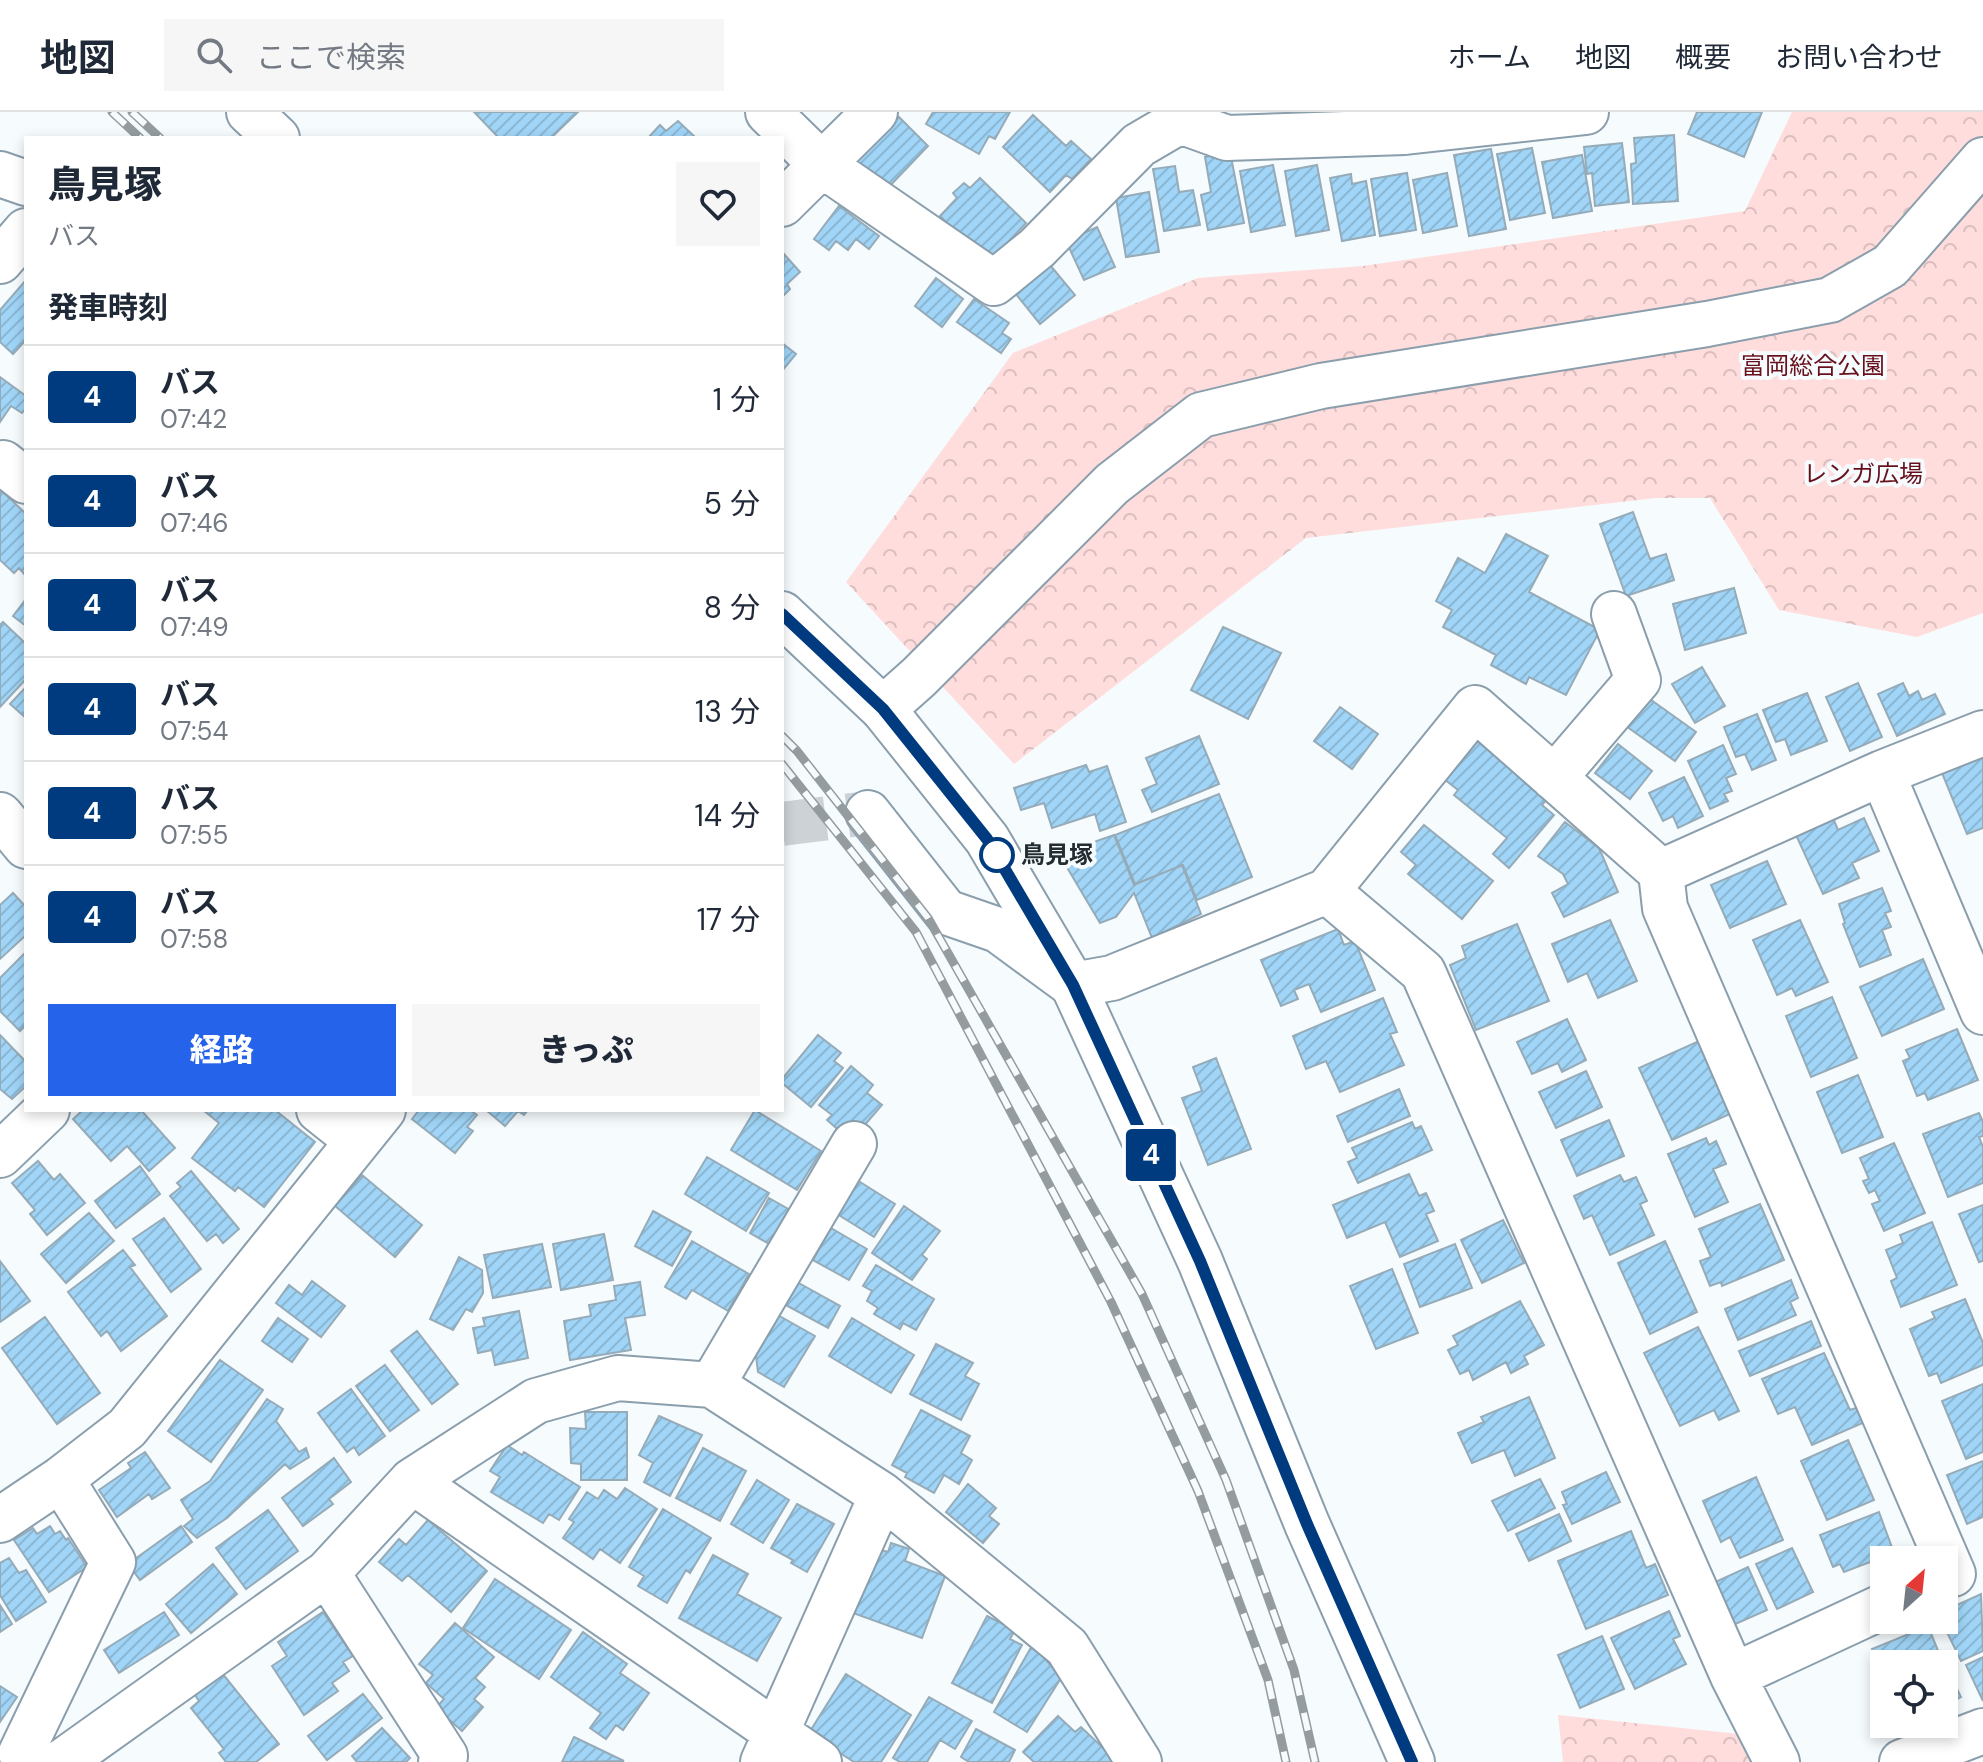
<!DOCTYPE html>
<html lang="ja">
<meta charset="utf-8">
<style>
:root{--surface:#fff;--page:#f6f6f7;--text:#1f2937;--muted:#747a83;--line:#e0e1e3;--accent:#2563eb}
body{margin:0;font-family:"DM Sans","Noto Sans JP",sans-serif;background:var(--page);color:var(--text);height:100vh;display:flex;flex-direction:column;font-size:30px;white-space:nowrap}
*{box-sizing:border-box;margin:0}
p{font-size:26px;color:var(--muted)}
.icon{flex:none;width:44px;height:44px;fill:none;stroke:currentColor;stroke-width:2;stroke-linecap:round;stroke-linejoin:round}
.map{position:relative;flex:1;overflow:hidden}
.sheet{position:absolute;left:24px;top:24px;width:760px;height:976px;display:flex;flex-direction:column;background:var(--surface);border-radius:0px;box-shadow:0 4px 12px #0003}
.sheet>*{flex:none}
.badge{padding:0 16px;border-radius:6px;font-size:28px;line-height:52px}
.needle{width:52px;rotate:27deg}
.controls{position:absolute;left:1870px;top:1434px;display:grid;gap:16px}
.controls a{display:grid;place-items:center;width:88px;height:88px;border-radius:0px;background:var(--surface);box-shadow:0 4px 12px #0003;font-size:40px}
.map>.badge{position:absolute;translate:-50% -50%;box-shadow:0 0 0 4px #fff}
h2{padding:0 24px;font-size:30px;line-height:72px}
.round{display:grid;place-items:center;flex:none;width:84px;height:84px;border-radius:0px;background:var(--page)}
.overview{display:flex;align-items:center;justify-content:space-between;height:136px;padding:0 24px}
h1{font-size:38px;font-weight:800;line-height:60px}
.primary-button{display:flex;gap:16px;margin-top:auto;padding:16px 24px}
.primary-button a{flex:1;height:92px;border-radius:0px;background:var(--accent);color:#fff;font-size:32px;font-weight:800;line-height:92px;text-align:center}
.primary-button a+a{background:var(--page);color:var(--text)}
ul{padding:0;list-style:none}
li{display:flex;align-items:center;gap:24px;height:104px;padding:0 24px;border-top:2px solid var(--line)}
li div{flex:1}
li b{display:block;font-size:30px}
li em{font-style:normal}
li .badge{min-width:88px;font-weight:700;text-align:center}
header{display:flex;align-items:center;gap:48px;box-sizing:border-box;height:112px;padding:0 40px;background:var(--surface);border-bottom:2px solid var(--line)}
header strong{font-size:38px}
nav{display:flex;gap:44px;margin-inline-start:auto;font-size:28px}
.search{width:560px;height:72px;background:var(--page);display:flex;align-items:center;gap:20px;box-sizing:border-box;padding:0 28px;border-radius:0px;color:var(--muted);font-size:30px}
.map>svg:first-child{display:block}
</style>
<header>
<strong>地図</strong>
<div class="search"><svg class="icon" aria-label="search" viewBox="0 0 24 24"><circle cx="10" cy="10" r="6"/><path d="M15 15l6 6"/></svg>ここで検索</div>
<nav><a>ホーム</a><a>地図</a><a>概要</a><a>お問い合わせ</a></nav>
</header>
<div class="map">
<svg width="1983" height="1650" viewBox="0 0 1983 1650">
<defs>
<pattern id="forest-crowns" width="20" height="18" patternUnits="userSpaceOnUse" patternTransform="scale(2)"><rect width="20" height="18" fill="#ffdddc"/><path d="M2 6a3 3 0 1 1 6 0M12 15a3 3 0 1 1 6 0" fill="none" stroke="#dabebd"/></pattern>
<pattern id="building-hatch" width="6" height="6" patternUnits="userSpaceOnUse" patternTransform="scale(2)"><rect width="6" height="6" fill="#a0d5f7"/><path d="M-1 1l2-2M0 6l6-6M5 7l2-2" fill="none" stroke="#8ab7d4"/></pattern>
</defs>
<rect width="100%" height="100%" fill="#f6fbfe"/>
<path fill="url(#forest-crowns)" d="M1792 0H1983V501L1917 525 1779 498 1710 386H1656L1306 426 1014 652 846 470 1013 241 1198 166 1363 154 1745 99Z
M1558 1603 1739 1622 1754 1650H1563Z"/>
<path fill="url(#building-hatch)" stroke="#96abb8" stroke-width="2" d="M474 0H578L551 26H499Z
M933 0H1010L995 27 989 24 979 42 926 12Z
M1697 0H1762L1744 45 1688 22Z
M1033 3 1066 34 1071 29 1091 47 1072 67 1066 63 1050 80 1003 35Z
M899 5 928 34 884 80 854 51Z
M678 9 696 26H648L660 13 666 19Z
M1674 23 1678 89 1633 92 1631 52 1636 51 1634 26Z
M1622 31 1629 90 1595 94 1592 61 1587 62 1584 35Z
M1532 36 1545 101 1510 108 1497 42Z
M1491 37 1506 117 1469 124 1454 43Z
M1230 40 1244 111 1208 118 1201 83 1211 80 1205 45Z
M1582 43 1592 99 1553 106 1542 50Z
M1273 53 1285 113 1251 120 1240 59Z
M1317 53 1329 118 1296 124 1285 59Z
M1175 54 1179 80 1193 78 1200 113 1164 119 1153 57Z
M1407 61 1416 118 1380 124 1371 67Z
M1447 61 1457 114 1423 121 1413 68Z
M1351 62 1352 72 1366 69 1375 123 1342 129 1330 66Z
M980 66 1026 111 993 146 987 140 981 145 940 104 957 86 953 81 964 71 970 76Z
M1149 80 1159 140 1126 145 1116 86Z
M839 94 879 124 869 137 856 127 848 138 836 129 829 138 814 127Z
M1097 115 1115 155 1084 168 1066 129Z
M784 142 800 160 787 172 790 177 782 185Z
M1050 153 1075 183 1040 212 1015 181Z
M936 166 963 187 942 215 915 194Z
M26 168V228L13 242 0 230V198Z
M974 187 1009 211 1002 221 1011 227 1001 241 957 210Z
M782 231 796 242 782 259Z
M0 265 26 284V296L22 301 11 294 0 310Z
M0 377 26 402V464L19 456 14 461 0 448Z
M1633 400 1650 447 1666 442 1674 468 1626 484 1600 412Z
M1506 422 1548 444 1529 480 1600 518 1566 583 1529 565 1526 572 1491 553 1496 543 1443 515 1452 498 1436 489 1458 446 1485 461Z
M1734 476 1746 521 1685 538 1673 492Z
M26 487V514L13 504Z
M3 510 26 532V567L0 595V513Z
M1223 515 1281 541 1248 607 1191 578Z
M1702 555 1725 594 1695 611 1672 572Z
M1858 571 1882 625 1850 639 1826 585Z
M1903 571 1909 584 1918 579 1922 588 1935 582 1945 602 1897 624 1878 582Z
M26 575V606L10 592Z
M1807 581 1827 629 1791 643 1785 627 1776 630 1763 598Z
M1647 585 1696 620 1675 649 1626 614Z
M1340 595 1378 622 1352 657 1314 629Z
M1757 602 1776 648 1752 658 1745 642 1736 645 1724 615Z
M1199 624 1219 672 1152 700 1142 678 1157 672 1146 646Z
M1477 629 1547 687 1542 693 1554 703 1509 756 1493 742 1507 726 1454 683 1458 678 1439 663 1456 642 1463 647Z
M1618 632 1652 659 1630 687 1595 661Z
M1723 633 1736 662 1726 666 1732 679 1724 682 1728 689 1710 697 1688 649Z
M1983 644V716L1967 722 1942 661Z
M1086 653 1089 660 1107 654 1126 710 1100 719 1095 702 1052 716 1044 691 1021 698 1014 676Z
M1684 665 1703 704 1678 716 1673 704 1663 709 1649 681Z
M1219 682 1252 765 1197 788 1183 753 1135 772 1115 723Z
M1833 706 1838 718 1864 706 1879 739 1852 751 1859 766 1823 782 1796 723Z
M1565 710 1599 736 1618 780 1564 805 1552 781 1568 772 1563 762 1538 744Z
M1424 713 1493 769 1462 807 1408 762 1416 753 1401 740Z
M1114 723 1134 773 1182 753 1201 802 1152 826 1134 781 1116 805 1100 811 1059 742Z
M1767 749 1786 792 1730 816 1711 773Z
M1882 776 1891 799 1885 801 1891 815 1882 818 1891 843 1860 855 1843 812 1845 811 1839 792Z
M13 781 26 795V823L0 847V793Z
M1610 808 1637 869 1598 886 1587 861 1568 870 1552 832Z
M1800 808 1828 870 1796 884 1792 876 1777 883 1753 828Z
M1517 812 1549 889 1476 918 1450 853 1466 846 1462 834Z
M1338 817 1344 833 1355 829 1375 878 1321 900 1309 872 1294 878 1298 887 1281 894 1261 848Z
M26 840V913L20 919 0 899V866Z
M1923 847 1944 897 1882 924 1860 875Z
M1832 885 1857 946 1811 965 1786 904Z
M1383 886 1397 920 1390 922 1404 953 1340 980 1326 949 1306 957 1293 924Z
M1567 907 1586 948 1562 960 1558 951 1532 962 1517 930Z
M1957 917 1978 968 1928 988 1925 981 1917 984 1903 949 1910 946 1906 938Z
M0 923 26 950V974L12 987 0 977Z
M818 923 841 941 834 949 843 956 811 995 782 971V967Z
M1699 929 1732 1001 1672 1028 1639 956Z
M1216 946 1251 1037 1208 1053 1182 986 1202 979 1193 955Z
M851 954 873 973 867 981 882 993 851 1029 827 1008 832 1003 819 993Z
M1586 959 1602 995 1556 1016 1539 980Z
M1858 963 1883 1025 1842 1041 1817 980Z
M1399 977 1410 1004 1348 1030 1337 1004Z
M83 998H141L175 1036 149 1059 127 1034 111 1049 73 1007Z
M203 998H275L315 1030 264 1095 238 1075 235 1079 192 1046 219 1011Z
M419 998H470L477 1003 467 1015 473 1019 455 1041 412 1007Z
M486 998H528L524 1003 518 999 505 1014Z
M755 998 821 1039 797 1078 731 1038Z
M1979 1001 1983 1010V1024L1979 1025 1983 1035V1071L1948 1085 1923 1022Z
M1609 1008 1624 1044 1577 1064 1561 1028Z
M1412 1010 1415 1017 1421 1014 1432 1038 1358 1071 1348 1050 1357 1046 1352 1036Z
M1706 1026 1709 1033 1716 1029 1726 1052 1713 1057 1728 1090 1695 1105 1668 1042Z
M1894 1031 1925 1101 1884 1119 1872 1092 1880 1089 1875 1078 1869 1081 1863 1069 1869 1067 1860 1046Z
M707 1045 769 1081 746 1119 685 1082Z
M38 1049 54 1068 60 1062 85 1091 47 1123 30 1102 35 1098 12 1071Z
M140 1054 160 1082 116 1116 95 1089Z
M191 1059 239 1117 223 1131 216 1122 207 1129 170 1084 181 1075 177 1071Z
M1409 1062 1419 1084 1426 1081 1434 1099 1426 1102 1438 1129 1400 1145 1385 1110 1347 1126 1333 1093Z
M362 1063 422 1113 395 1145 335 1094Z
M1620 1063 1624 1070 1636 1065 1647 1089 1640 1092 1654 1123 1610 1143 1592 1103 1584 1107 1574 1084Z
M857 1068 895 1092 874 1125 837 1102Z
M769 1086 797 1102 778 1137 750 1121Z
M1760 1092 1784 1148 1722 1174 1721 1170 1710 1174 1700 1149 1711 1145 1699 1117Z
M1983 1093V1149L1979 1150 1959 1102Z
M904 1094 940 1119 922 1143 927 1147 912 1168 872 1141Z
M653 1099 691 1120 672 1154 635 1134Z
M89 1101 114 1129 66 1171 41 1142Z
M164 1106 201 1157 171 1180 133 1127Z
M1503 1108 1524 1151 1482 1171 1461 1128Z
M1932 1110 1957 1173 1901 1195 1891 1169 1897 1166 1886 1138 1903 1131 1900 1123Z
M831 1116 867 1137 849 1168 813 1148Z
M604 1122 613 1168 561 1178 553 1132Z
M692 1129 749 1162 728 1199 692 1178 686 1187 665 1175Z
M1665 1129 1697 1200 1650 1222 1618 1151Z
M542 1132 551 1175 493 1186 484 1143Z
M1455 1132 1472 1176 1420 1195 1404 1152Z
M123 1138 135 1153 130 1155 167 1204 121 1239 107 1219 101 1224 68 1180Z
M459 1145 482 1158 483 1181 472 1200 466 1197 453 1218 430 1207Z
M0 1149 30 1189 0 1210Z
M876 1153 934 1187 916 1218 903 1211 900 1217 874 1202 878 1196 867 1189 872 1179 863 1174Z
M1392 1157 1418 1221 1376 1237 1350 1174Z
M1791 1168 1798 1186 1790 1190 1796 1203 1738 1228 1725 1197Z
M312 1169 345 1194 321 1225 276 1191 289 1173 302 1183Z
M640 1170 645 1203 625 1206 631 1238 570 1248 564 1209 591 1204 589 1193 616 1188 614 1174Z
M797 1170 840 1194 828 1216 784 1192Z
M1965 1187 1983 1231V1253L1941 1271 1937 1261 1929 1264 1910 1217 1935 1206 1932 1200Z
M1520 1189 1544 1233 1524 1244 1528 1252 1511 1261 1506 1250 1473 1268 1469 1258 1460 1262 1448 1238 1458 1233 1453 1224Z
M519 1199 528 1246 495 1253 492 1238 478 1241 473 1216 485 1214 483 1206Z
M776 1202 815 1224 784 1275 758 1260 755 1236Z
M45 1205 100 1281 57 1312 2 1236Z
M278 1206 308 1227 292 1250 262 1229Z
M852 1206 914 1243 891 1281 829 1244Z
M1811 1209 1821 1234 1750 1264 1739 1239Z
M1698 1215 1739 1299 1719 1308 1714 1298 1680 1314 1644 1241Z
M417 1219 458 1272 432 1292 391 1239Z
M936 1232 973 1251 965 1264 979 1272 961 1308 910 1282Z
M1824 1241 1850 1298 1859 1295 1865 1310 1812 1333 1795 1295 1778 1302 1762 1267Z
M220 1248 263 1278 211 1350 168 1319Z
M385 1253 419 1298 390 1319 356 1274Z
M1983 1272V1340L1966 1347 1942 1289Z
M351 1277 385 1324 359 1343 354 1335 347 1340 318 1301Z
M1529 1285 1555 1346 1515 1364 1504 1338 1472 1351 1458 1321 1484 1310 1481 1305Z
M267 1287 283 1297 276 1309 299 1340 306 1336 309 1345 290 1357 285 1352 227 1406 197 1426 184 1414 193 1407 181 1388 210 1369Z
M921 1298 970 1324 961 1341 972 1348 959 1372 944 1363 934 1381 905 1365 907 1361 892 1353Z
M585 1300H627V1368H581V1352L571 1351 570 1316 586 1317Z
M659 1304 702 1323 670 1384 644 1370 653 1351 639 1343Z
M1848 1328 1874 1388 1827 1408 1801 1349Z
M507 1333 522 1343 524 1340 580 1375 559 1408 549 1402 543 1411 491 1380 500 1365 490 1359Z
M703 1336 746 1359 720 1409 676 1386Z
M145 1340 170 1376 152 1387 149 1382 117 1405 99 1378 131 1356 128 1351Z
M334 1346 351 1370 329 1387 333 1392 303 1414 282 1386Z
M1983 1349V1405L1967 1412 1947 1363Z
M1606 1360 1620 1390 1572 1412 1563 1393 1567 1392 1562 1380Z
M1756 1365 1783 1428 1740 1446 1730 1425 1721 1430 1703 1389Z
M1540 1367 1555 1396 1508 1419 1492 1389Z
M757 1368 789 1388 763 1431 731 1412Z
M968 1372 996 1396 989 1404 999 1412 983 1431 946 1400Z
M625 1376 657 1397 620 1451 600 1437 593 1447 563 1426 574 1410 569 1407 587 1380 598 1387 604 1378 617 1387Z
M797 1392 834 1412 807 1460 791 1451 793 1448 771 1436Z
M663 1397 711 1426 690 1461 686 1458 667 1491 638 1474 644 1464 629 1455Z
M268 1398 298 1439 246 1477 216 1436Z
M1879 1400 1894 1441 1844 1460 1840 1452 1833 1455 1820 1423Z
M1559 1402 1571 1429 1529 1449 1516 1422Z
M428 1408 487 1459 451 1500 408 1463 402 1469 379 1450 399 1427 406 1433Z
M50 1414 55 1422 60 1419 66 1428 68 1426 87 1455 49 1480 14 1428 33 1416 37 1422Z
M181 1414 192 1430 140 1468 128 1452Z
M1631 1419 1646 1456 1655 1452 1668 1483 1586 1517 1558 1449Z
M891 1431 909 1437 905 1449 945 1464 922 1526 853 1501 877 1437 888 1440Z
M1792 1436 1813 1480 1777 1497 1756 1452Z
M713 1443 748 1462 737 1482 781 1506 757 1549 679 1506Z
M9 1446 19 1461 26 1458 46 1490 16 1509 0 1483V1451Z
M213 1452 237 1482 191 1521 166 1492Z
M1748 1455 1767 1498 1731 1514 1711 1472Z
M495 1467 571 1518 539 1567 463 1516Z
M1981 1482 1983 1539 1961 1549 1941 1508H1944V1499Z
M0 1493 12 1512 0 1520Z
M1669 1499 1680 1524 1673 1527 1686 1552 1635 1577 1611 1526Z
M164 1500 179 1523 119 1561 104 1538Z
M323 1500 353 1544 343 1550 349 1559 332 1571 338 1579 304 1603 272 1554 287 1544 278 1530Z
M987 1504 1015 1518 1010 1527 1022 1533 992 1591 952 1571Z
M455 1511 494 1545 475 1566 485 1575 474 1587 483 1595 462 1619 436 1596 444 1587 426 1571 433 1563 419 1552Z
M1928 1514 1941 1546 1927 1552H1884V1568L1872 1537Z
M583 1520 627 1552 620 1561 649 1581 623 1618 616 1613 606 1627 590 1616 601 1601 551 1565Z
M1602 1524 1624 1577 1580 1596 1558 1543Z
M1033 1532 1061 1566 1027 1620 994 1600Z
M1983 1545V1589L1966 1553Z
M1947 1556 1961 1585 1944 1594V1558Z
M222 1561 279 1632 256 1650H226L219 1641 224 1637 191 1596 199 1589 195 1583Z
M846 1562 911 1603 881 1650H854L809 1621Z
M0 1574 17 1585 0 1610Z
M363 1582 382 1606 327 1648 308 1624Z
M929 1585 972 1609 955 1637 940 1628 927 1650H900L893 1646Z
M1058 1604 1075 1620 1081 1615 1118 1650H1034L1023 1640Z
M382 1616 410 1646 406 1650H357L352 1644Z
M976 1617 1015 1638 1009 1650H969L961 1645Z
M574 1625 624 1649 562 1650Z"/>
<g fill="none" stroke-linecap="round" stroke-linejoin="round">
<path stroke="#ccd2d5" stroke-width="44" stroke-dasharray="44 22" stroke-linecap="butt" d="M782 712 868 701"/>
<g stroke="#8a9eac" stroke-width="48">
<path id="minor" d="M768 0 821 52 994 171 1037 136 1139 33 1180 9 1183 0
M1180 9 1227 26 1405 20 1412 0
M1405 20 1586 0
M0 62 26 71
M782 92 875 0
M0 149 26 119
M0 353 3 351 26 369
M883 597 919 565 1112 372 1201 303 1321 274 1707 212 1830 188 1890 154 1983 48
M1882 661 1983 900
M1554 666 1638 568 1614 502
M868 701 946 800 998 818 1073 873 1112 866 1327 779 1475 596 1661 760 1665 796 1953 1462
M0 703 26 734
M1661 760 1882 661 1983 621
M1327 779 1423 860 1733 1564 1777 1650
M319 998 358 1029
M0 1043 47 998
M712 1273 854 1032
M412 1369 819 1650
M882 1383 1067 1535 1139 1650
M0 1408 61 1367 127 1316 383 998
M327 1461 445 1644 441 1650
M1733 1564 1884 1494
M30 1650 21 1641 113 1450 61 1367
M62 1650 327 1461 412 1369 536 1289 618 1266 712 1273 882 1383 763 1650
M1902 1650 1983 1619"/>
</g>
<g stroke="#8a9eac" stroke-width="48">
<path id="highway" d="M249 0 277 26
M782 502 883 597 987 727 1073 873 1200 1149 1307 1412 1412 1650"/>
</g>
<use href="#minor" stroke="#fff" stroke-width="44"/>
<use href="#highway" stroke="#fff" stroke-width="44"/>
<g stroke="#959ca0" stroke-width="9">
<path id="rail" d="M112 0 140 26
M132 0 160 26
M782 624 797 639 928 806 1142 1182 1226 1368 1294 1558 1315 1650
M782 652 916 820 1111 1190 1198 1379 1268 1568 1286 1650"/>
</g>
<use href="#rail" stroke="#f6fbfe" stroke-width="6" stroke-dasharray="18" stroke-linecap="butt"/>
</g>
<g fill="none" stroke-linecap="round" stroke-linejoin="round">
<g stroke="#fff" stroke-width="18">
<path id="line" d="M782 502 883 597 987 727 1073 873 1200 1149 1307 1412 1412 1650"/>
</g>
<use href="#line" stroke="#003b80" stroke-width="12"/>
</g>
<circle fill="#fff" stroke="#003b80" stroke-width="4" cx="997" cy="743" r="16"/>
<g text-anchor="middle" stroke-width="8" stroke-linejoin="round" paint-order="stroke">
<g font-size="24" fill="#680f1c" stroke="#f6fbfe">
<text x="1813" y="262">富岡総合公園</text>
<text x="1863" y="370">レンガ広場</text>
</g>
<g font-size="24" font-weight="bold" fill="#232c31" stroke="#f6fbfe" text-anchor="start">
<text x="1021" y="751">鳥見塚</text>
</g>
</g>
</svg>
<div class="controls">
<a><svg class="needle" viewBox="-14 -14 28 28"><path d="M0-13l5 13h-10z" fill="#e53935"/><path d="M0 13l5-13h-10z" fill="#747a83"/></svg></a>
<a><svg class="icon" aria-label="locate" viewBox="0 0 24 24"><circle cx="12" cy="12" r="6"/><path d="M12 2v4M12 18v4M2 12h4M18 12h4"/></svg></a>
</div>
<b class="badge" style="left:1151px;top:1043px;background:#003b80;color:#fff">4</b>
<section class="sheet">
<div class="overview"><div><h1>鳥見塚</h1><p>バス</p></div><a class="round"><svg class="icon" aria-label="heart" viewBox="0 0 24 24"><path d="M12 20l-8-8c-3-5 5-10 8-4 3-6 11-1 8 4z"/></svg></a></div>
<h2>発車時刻</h2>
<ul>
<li><span class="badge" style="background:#003b80;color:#fff">4</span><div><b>バス</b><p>07:42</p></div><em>1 分</em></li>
<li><span class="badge" style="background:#003b80;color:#fff">4</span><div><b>バス</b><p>07:46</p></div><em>5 分</em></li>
<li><span class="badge" style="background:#003b80;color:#fff">4</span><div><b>バス</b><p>07:49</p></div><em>8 分</em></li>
<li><span class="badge" style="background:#003b80;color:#fff">4</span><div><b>バス</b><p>07:54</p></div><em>13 分</em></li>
<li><span class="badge" style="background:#003b80;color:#fff">4</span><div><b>バス</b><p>07:55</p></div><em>14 分</em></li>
<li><span class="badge" style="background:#003b80;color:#fff">4</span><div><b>バス</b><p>07:58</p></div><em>17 分</em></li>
</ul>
<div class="primary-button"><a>経路</a><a>きっぷ</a></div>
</section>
</div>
